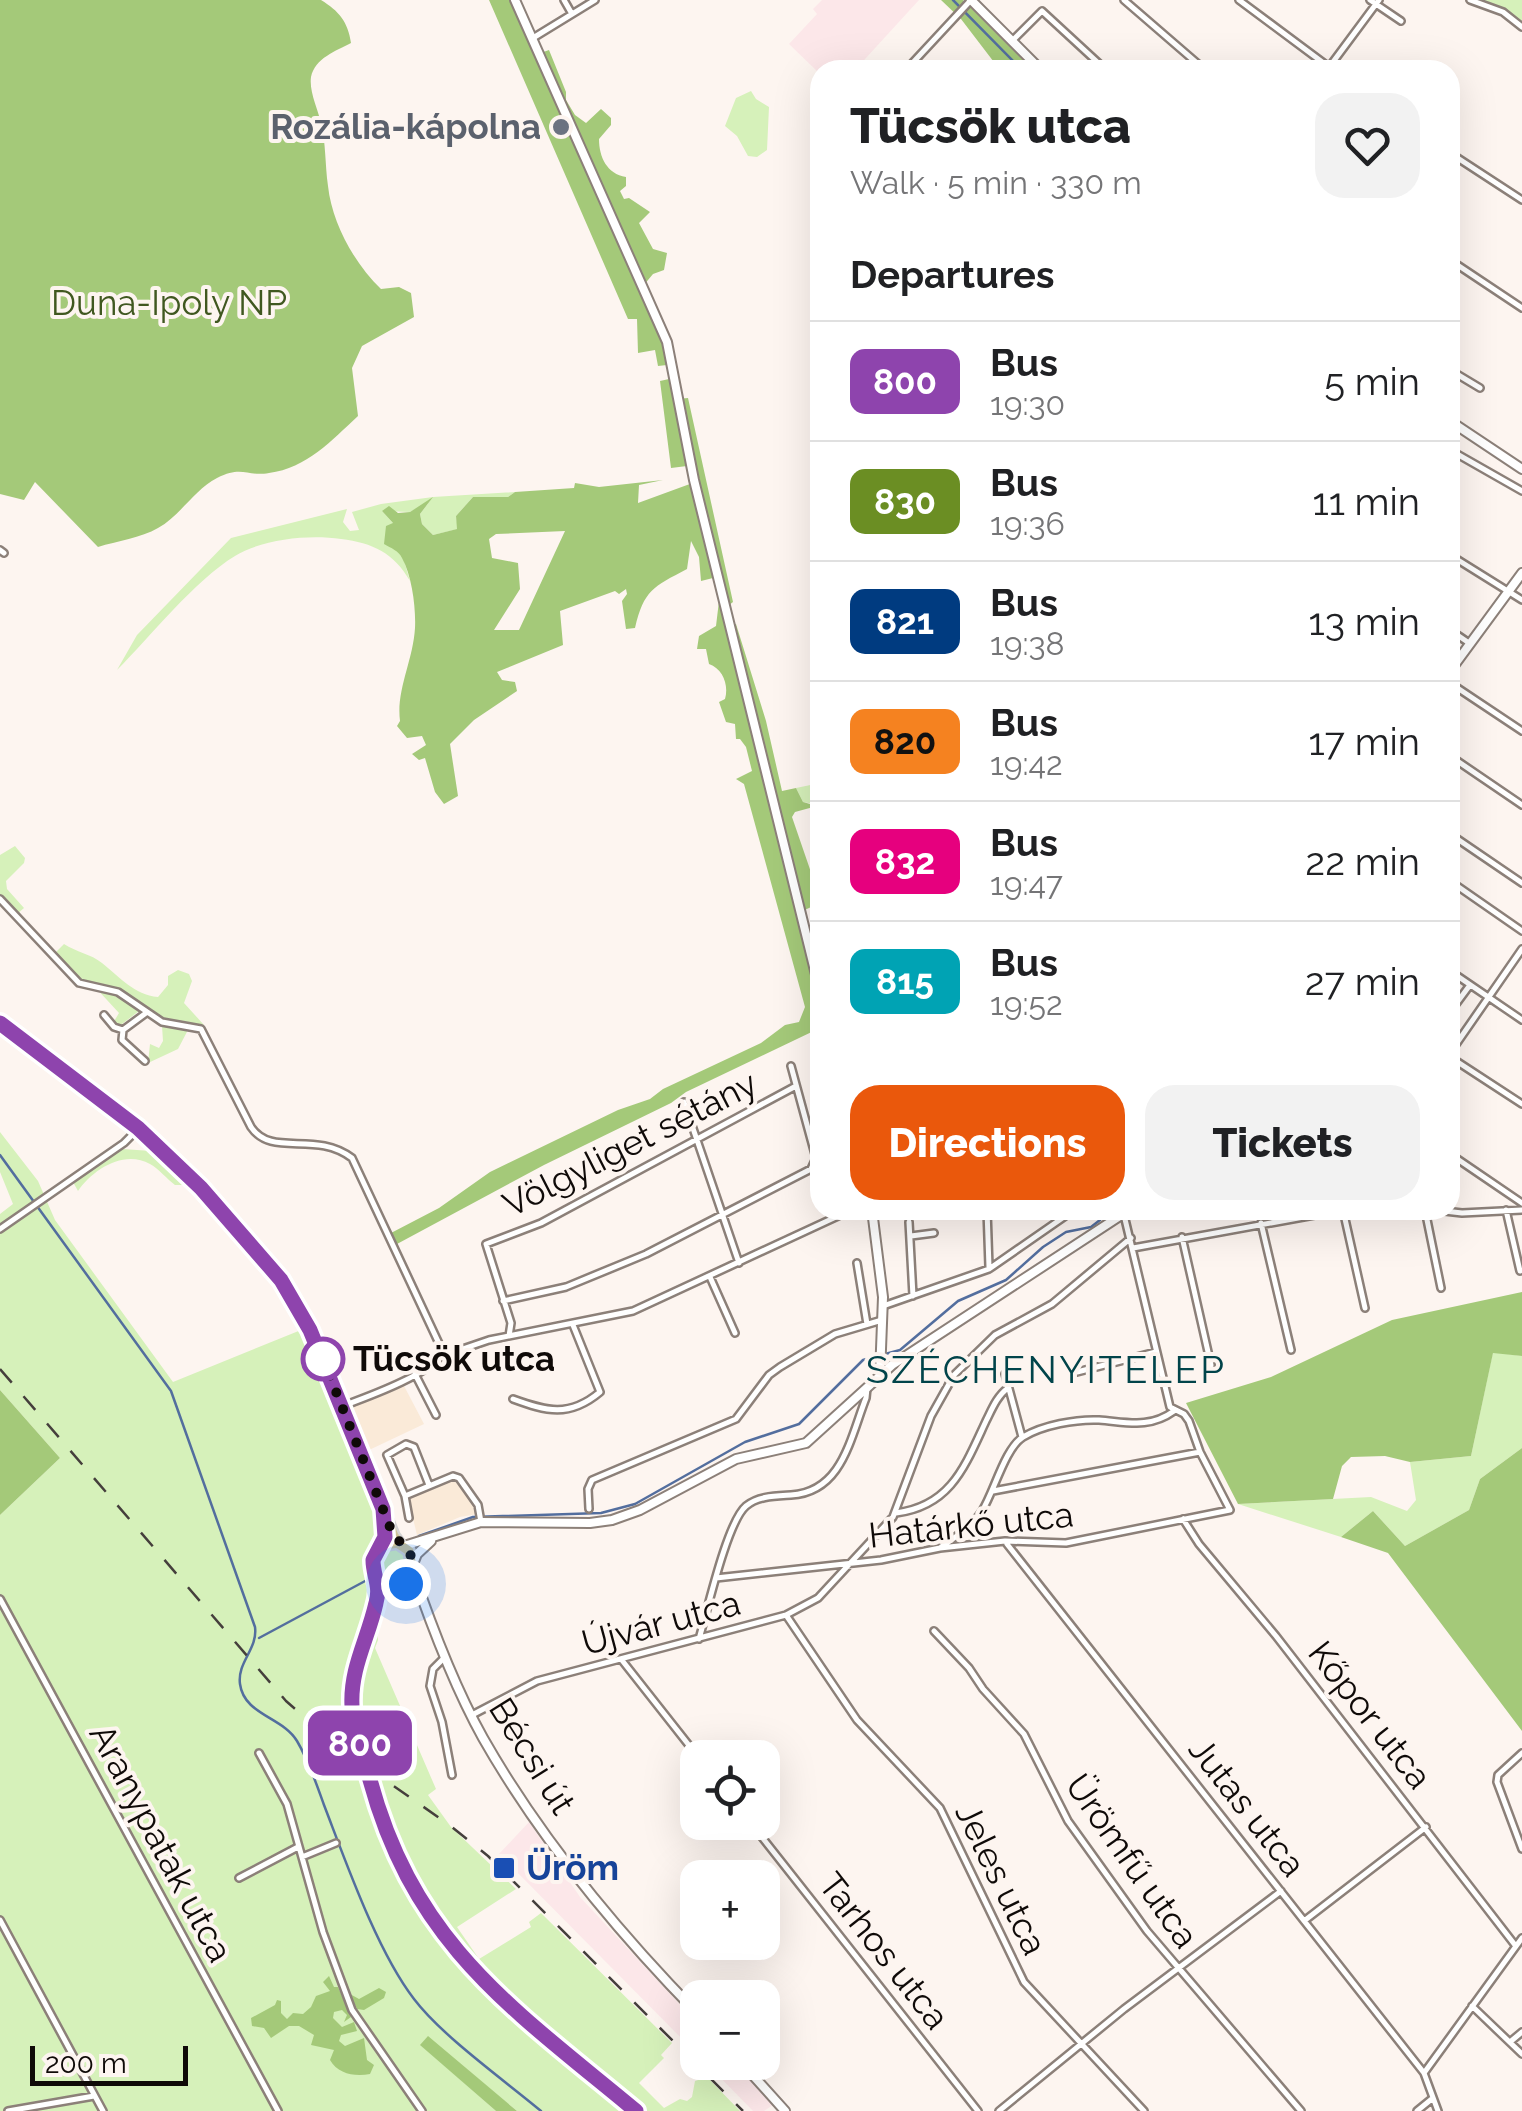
<!DOCTYPE html>
<meta charset="utf-8">
<style>
:root{--surface:#fff;--page:#f2f2f2;--text:#202124;--muted:#757577;--line:#e0e0e0;--accent:#ea580c}
body{margin:0;font-family:Raleway,sans-serif;background:var(--page);color:var(--text);height:100vh;display:flex;flex-direction:column;font-size:38px;white-space:nowrap}
*{box-sizing:border-box;margin:0}
p{font-size:32px;color:var(--muted)}
.icon{flex:none;width:55px;height:55px;fill:none;stroke:currentColor;stroke-width:2;stroke-linecap:round;stroke-linejoin:round}
.map{position:relative;flex:1;overflow:hidden}
.side{position:absolute;left:810px;top:60px;width:650px;height:1160px;display:flex;flex-direction:column;background:var(--surface);border-radius:30px;box-shadow:0 10px 40px #0002}
.side>*{flex:none}
.badge{padding:0 20px;border-radius:15px;font-size:35px;line-height:65px}
.controls{position:absolute;left:680px;top:1740px;display:grid;gap:20px}
.controls a{display:grid;place-items:center;width:100px;height:100px;border-radius:20px;background:var(--surface);box-shadow:0 10px 40px #0002;font-size:50px}
.scale{position:absolute;left:30px;bottom:25px;width:158px;box-sizing:border-box;padding-left:10px;border:5px solid #0f0a08;border-top:0;font-size:28px;line-height:35px;white-space:nowrap;color:#0f0a08;-webkit-text-stroke:8px #fdf5f0;paint-order:stroke}
.you{position:absolute;width:50px;height:50px;margin:-25px;border:8px solid #fff;border-radius:50%;background:#1a73e8;box-shadow:0 0 0 15px #1a73e833}
.map>.badge{position:absolute;translate:-50% -50%;box-shadow:0 0 0 5px #fff}
h2{padding:0 40px;font-size:38px;line-height:90px}
.round{display:grid;place-items:center;flex:none;width:105px;height:105px;border-radius:30px;background:var(--page)}
.overview{display:flex;align-items:center;justify-content:space-between;height:170px;padding:0 40px}
h1{font-size:48px;font-weight:800;line-height:75px}
.button{display:flex;gap:20px;margin-top:auto;padding:20px 40px}
.button a{flex:1;height:115px;border-radius:30px;background:var(--accent);color:#fff;font-size:40px;font-weight:800;line-height:115px;text-align:center}
.button a+a{background:var(--page);color:var(--text)}
ul{padding:0;list-style:none}
li{display:flex;align-items:center;gap:30px;height:120px;padding:0 40px;border-top:2px solid var(--line)}
li div{flex:1}
li b{display:block;font-size:38px}
li em{font-style:normal}
li .badge{min-width:110px;font-weight:700;text-align:center}
.map>svg:first-child{display:block}
</style>
<div class="map">
<svg width="1522" height="2111" viewBox="0 0 1522 2111">
<rect width="100%" height="100%" fill="#fdf5f0"/>
<path fill="#faead8" d="M403 1384 424 1424 367 1451 348 1407Z
M457 1479 478 1514 460 1517 417 1535 408 1498Z"/>
<path fill="#fce7e9" d="M822 0H919L855 70H820V74L789 44 817 14 813 9Z
M529 1822 580 1897 697 2023V2054L499 1854Z
M706 2063H734L773 2105 764 2111H753Z"/>
<path fill="#d6f1ba" d="M1482 0H1522V26Z
M751 91 756 99 769 107 767 150 757 157 748 156 737 136 725 126 736 98Z
M515 492 508 497H473L456 516 458 529 433 535 422 524 420 514 430 501 410 512 382 511 393 523 410 581C394 553 373 543 341 539 309 534 263 539 235 556 195 580 151 636 117 670L137 635 231 538 347 509 343 522 350 531 359 530 352 512 381 504 433 497Z
M820 783V805L803 802 796 788Z
M15 846 25 858 24 863 6 881 7 889 24 908 17 914 0 897V855Z
M64 944C76 952 91 954 102 963 120 977 134 995 158 997L168 985V976L178 970 189 974 192 981 184 1003 204 1025 189 1028 178 1049 148 1063 150 1044 159 1048 163 1041 162 1026 139 1011 118 1027 113 1023 119 1013 95 987 73 975 53 955Z
M0 1132 38 1181 55 1220 173 1382 301 1330 362 1468 381 1531 365 1571 372 1590 378 1640 375 1648 436 1789 428 1795 451 1827 516 1889 457 1927 479 1959 531 1927 529 1922 541 1913 672 2043 661 2055 664 2058 639 2083 664 2108 680 2099 687 2101 692 2097 695 2081 707 2077 740 2111H517L428 2037 421 2045 496 2111H0V1515L60 1458 0 1390V1214L13 1204 0 1172Z
M123 1149 151 1151 188 1181 184 1185H175C167 1179 159 1169 150 1164 124 1149 92 1170 78 1191L73 1182Z
M1493 1352 1522 1356V1448L1480 1479 1469 1510 1405 1546 1373 1511 1341 1537 1238 1504 1371 1497 1407 1511 1416 1500 1410 1462 1471 1456Z
M378 1562a15 15 0 1 1 30 0a15 15 0 1 1-30 0Z"/>
<path fill="#a4c979" fill-rule="evenodd" d="M0 0H321C339 11 348 22 351 43 336 51 315 58 311 77 309 92 318 109 321 123 326 143 325 165 328 186 332 223 354 263 381 289L399 287 411 293 414 317 362 346 352 368 358 416C331 441 307 468 269 473 246 477 243 465 217 478 194 490 180 516 158 528 141 538 117 541 98 547L35 482 24 500 0 494Z
M489 0H514L535 55 549 50 566 92V100L575 115 586 123 601 109 611 118V125L599 139C599 157 607 174 626 177V186L620 191 624 199 629 198 650 212 639 223 653 249 667 253 664 270 653 274 643 286 666 347 677 399 688 398 733 602 729 605 721 576 701 581 699 557 691 541 687 569C653 587 644 590 635 628L626 629 622 601 627 594 626 589 619 594 615 591 560 611 563 645 497 672 502 680 515 682 517 691 474 720 450 744 458 796 444 804 435 792 425 758 419 760 412 754 426 745 422 736 407 738 397 726 400 721C396 690 413 661 415 628 416 608 412 576 402 558 399 551 391 548 384 544L386 526 393 523 382 511 389 506 398 513 410 512 433 497 420 514 422 524 433 535 457 529 456 516 473 497H508L515 492 574 488 575 483 599 487 663 480 639 485 638 503 698 481 695 465 671 468 660 381 669 379 667 365 658 366 655 350 638 353 637 319H628ZM565 531 519 630H494L520 589 518 563 492 558 489 539 496 534Z
M941 0H963L1033 70H1000L961 19Z
M719 601H722L729 626 736 624 766 721 782 791 796 788 803 802 817 806 795 812 792 817 814 881H820V903L798 913 820 985V1028L686 1092 671 1103 544 1165 397 1244 391 1233 439 1208 490 1172 618 1110 650 1099 663 1089 761 1043 785 1025 799 1022 805 1007 744 784 736 779 752 771 746 747 740 739H736L735 724 726 722 719 702 725 699C729 685 723 669 709 664L706 649H697L699 636 716 626Z
M1522 1292V1356L1493 1353 1471 1456 1410 1462 1385 1456 1351 1457 1342 1466 1333 1499 1238 1504 1186 1403 1271 1377 1392 1320Z
M0 1390 60 1458 0 1515Z
M1522 1448V1731L1388 1553 1341 1537 1373 1511 1405 1546 1469 1510 1480 1479Z
M329 1976 334 1987H338L351 2017 344 2022 347 2015 342 2010 334 2012 333 2018 342 2027 354 2022 357 2031 341 2035 339 2041 345 2046 364 2038 367 2060 374 2065 370 2074C355 2077 338 2074 330 2060L334 2050 311 2045 314 2035 299 2026H289L271 2038 264 2028 252 2026 251 2018 275 2005 277 2000 281 2001V2013L287 2019 293 2013 303 2014 311 2007 316 1996 330 1991 323 1982Z
M379 1988 386 1992 384 1998 364 2010 357 2009 350 1994 359 1999Z
M428 2036 517 2111H496L420 2045Z"/>
<g fill="none" stroke-linecap="round" stroke-linejoin="round">
<path stroke="#536e9e" stroke-width="2.5" d="M953 0 1022 70
M0 1155 171 1391 255 1627C258 1649 237 1662 240 1684 244 1715 283 1717 297 1741 309 1761 316 1783 324 1805 346 1862 377 1951 414 1999 442 2036 504 2080 541 2111
M419 1536 473 1517 601 1513 635 1504 745 1442 799 1424 863 1360 900 1350 958 1301 1006 1280 1043 1247 1066 1232 1091 1227 1100 1220 1106 1210
M259 1638 367 1580"/>
<g stroke="#8c8079" stroke-width="10">
<path id="street" d="M564 0 572 14
M1124 0 1205 70
M1239 0 1333 70
M1370 0 1401 21
M1470 0 1503 12 1522 27
M533 38 595 0
M1012 41 1042 11 1106 70
M1330 66 1379 0
M906 70 971 0
M1450 153 1522 200
M1450 260 1522 308
M1450 370 1480 388
M1450 450 1522 491
M0 550 4 553
M1450 555 1522 600
M1450 630 1469 643
M1450 683 1522 731
M1450 756 1522 805
M1450 834 1522 883
M1450 881 1522 931
M0 899 79 983 118 992 162 1022 201 1029 251 1127C272 1158 315 1130 352 1158L443 1352C432 1374 367 1397 343 1406
M1450 971 1522 1020
M1450 1012 1470 985
M104 1015 114 1027 123 1030 122 1040 145 1061
M123 1030 146 1013
M1450 1053 1522 949
M1450 1057 1522 1104
M684 1102 739 1263
M1450 1154 1522 1203
M987 1210 989 1267
M1343 1210 1365 1308
M1425 1210 1441 1288
M1436 1210 1462 1213 1522 1210
M1506 1210 1520 1271
M909 1222 913 1296
M1261 1223 1291 1350
M0 1229 124 1143 139 1128
M911 1236 934 1233
M1182 1237 1211 1365
M1133 1248 1342 1210
M857 1263 867 1324
M710 1277 735 1333
M503 1301 566 1287 646 1254 811 1169 816 1158 791 1066
M883 1306 989 1269 1074 1210
M509 1336 511 1323 486 1244 541 1223 796 1086
M442 1356 489 1340 633 1311 851 1210
M1077 1372 1156 1352
M415 1374 436 1415
M1005 1374 1022 1437
M513 1399C546 1411 569 1418 600 1392L573 1325
M993 1491 1200 1452
M405 1496 387 1455 406 1444 414 1447 429 1485
M589 1509 588 1489 592 1480 736 1419 769 1375 780 1367 835 1334 882 1320
M896 1513C951 1506 965 1466 986 1421 992 1409 997 1396 1008 1388
M409 1518 405 1496 453 1476 459 1478 478 1505 481 1522
M1183 1519 1199 1544 1276 1636 1515 1945
M1007 1544 1424 2073 1438 2111
M941 1547C956 1537 972 1526 982 1511 994 1492 1005 1448 1023 1437 1043 1425 1076 1419 1099 1420 1127 1422 1149 1429 1174 1411
M716 1578 881 1560 940 1548 1005 1541 1066 1543 1230 1510 1200 1452 1189 1421 1184 1414 1170 1407 1124 1215
M0 1599 278 2111
M786 1615 857 1720 940 1808 1024 1982 1144 2111
M934 1631 969 1668 983 1689 1024 1734 1068 1821 1147 1931 1301 2111
M699 1639C707 1612 727 1522 746 1506 758 1496 775 1496 791 1495 842 1492 850 1439 866 1398L867 1388
M445 1657 433 1669 430 1686 442 1722 452 1775
M621 1659 699 1758
M472 1715 537 1681 786 1615 818 1598 893 1517 931 1416 954 1375 995 1335 1052 1304 1131 1238
M259 1753 287 1804 323 1932 352 2010 422 2111
M1522 1753 1498 1775 1497 1782 1522 1849
M750 1822 978 2111
M302 1857 336 1843
M239 1878 298 1847
M0 1920 103 2111
M1304 1921 1426 1827
M1472 2006 1522 2054
M1510 2042 1522 2032
M1424 2073 1522 1938
M8 2111 94 2096
M999 2111 1124 2009 1281 1891
M1417 2111 1433 2098"/>
</g>
<g stroke="#8c8079" stroke-width="12">
<path id="secondary" d="M515 0 667 342 694 480 820 991
M971 0 1041 70
M1450 421 1522 469
M1450 671 1522 573
M872 1210 883 1297 880 1375
M404 1546 481 1522 590 1523 612 1520 640 1510 736 1459 806 1443 892 1365 1129 1210
M413 1564 417 1554 431 1541
M412 1569C431 1625 454 1686 483 1738 541 1840 616 1930 698 2014
M398 1582 409 1585 421 1598
M741 2062 785 2111"/>
</g>
<g stroke="#d4d3d3" stroke-width="14">
<path id="primary" d="M0 1023 139 1128 201 1188 273 1269 310 1330 394 1536 400 1544
M381 1546 397 1543 409 1551 412 1567 402 1581H384L373 1566C373 1547 387 1543 385 1521
M356 1730C347 1687 359 1614 394 1583
M374 1794C416 1944 522 2017 636 2111"/>
</g>
<use href="#street" stroke="#fff" stroke-width="5"/>
<use href="#secondary" stroke="#fff" stroke-width="8"/>
<use href="#primary" stroke="#cfc398" stroke-width="9"/>
<path stroke="#453f3c" stroke-width="2.5" stroke-dasharray="18 18" stroke-linecap="butt" d="M0 1369 286 1701 342 1750 448 1824 488 1856 743 2111"/>
<g stroke="#d4d3d3" stroke-width="14" stroke-linecap="butt">
<path id="primary-bridge" d="M356 1730 374 1794"/>
</g>
<use href="#primary-bridge" stroke="#cfc398" stroke-width="9"/>
</g>
<g fill="none" stroke-linecap="round" stroke-linejoin="round">
<g stroke="#fff" stroke-width="22">
<path id="line" d="M0 1023 138 1128 201 1188 281 1280 310 1330 383 1509 385 1537 373 1560C373 1576 381 1586 376 1603 368 1639 350 1668 352 1706 354 1731 363 1756 370 1780 415 1945 512 2008 636 2111"/>
</g>
<use href="#line" stroke="#8e44ad" stroke-width="15"/>
<path stroke="#0f0a08" stroke-width="10" stroke-dasharray="0 18" d="M323 1359 392 1532 412 1557 410 1572 398 1582 406 1584"/>
</g>
<circle fill="#6b7280" stroke="#fdf5f0" stroke-width="4" cx="561" cy="127" r="10"/>
<circle fill="#fff" stroke="#8e44ad" stroke-width="5" cx="323" cy="1359" r="20"/>
<rect fill="#1a4fb4" stroke="#fdf5f0" stroke-width="4" x="492" y="1856" width="24" height="24" rx="5"/>
<g text-anchor="middle" stroke-width="8" stroke-linejoin="round" paint-order="stroke">
<g font-size="35" font-weight="bold" fill="#5b616d" stroke="#fdf5f0" text-anchor="end">
<text x="541" y="139">Rozália-kápolna</text>
</g>
<g font-size="35" fill="#405820" stroke="#fdf5f0">
<text x="169" y="315">Duna-Ipoly NP</text>
</g>
<g font-size="35" fill="#0f0a08" stroke="#fdf5f0">
<text transform="translate(630 1144) rotate(-27)" y="12">Völgyliget sétány</text>
<text transform="translate(971 1525) rotate(-6)" y="12">Határkő utca</text>
<text transform="translate(661 1623) rotate(-15)" y="12">Újvár utca</text>
<text transform="translate(1370 1715) rotate(52)" y="12">Kőpor utca</text>
<text transform="translate(532 1756) rotate(58)" y="12">Bécsi út</text>
<text transform="translate(1247 1807) rotate(52)" y="12">Jutas utca</text>
<text transform="translate(161 1843) rotate(62)" y="12">Aranypatak utca</text>
<text transform="translate(1132 1861) rotate(55)" y="12">Ürömfű utca</text>
<text transform="translate(1001 1879) rotate(64)" y="12">Jeles utca</text>
<text transform="translate(884 1951) rotate(52)" y="12">Tarhos utca</text>
</g>
<g font-size="35" font-weight="bold" fill="#0f0a08" stroke="#fdf5f0" text-anchor="start">
<text x="353" y="1371">Tücsök utca</text>
</g>
<g font-size="35" font-weight="bold" fill="#164399" stroke="#fdf5f0" text-anchor="start">
<text x="526" y="1880">Üröm</text>
</g>
<g font-size="38" letter-spacing="2.5" fill="#01444a" stroke="#fdf5f0">
<text x="1046" y="1383">SZÉCHENYITELEP</text>
</g>
</g>
</svg>
<div class="controls">
<a><svg class="icon" aria-label="locate" viewBox="0 0 24 24"><circle cx="12" cy="12" r="6"/><path d="M12 2v4M12 18v4M2 12h4M18 12h4"/></svg></a>
<a>+</a>
<a>−</a>
</div>
<div class="scale">200 m</div>
<div class="you" style="left:406px;top:1584px"></div>
<b class="badge" style="left:360px;top:1743px;background:#8e44ad;color:#fff">800</b>
<section class="side">
<div class="overview"><div><h1>Tücsök utca</h1><p>Walk · 5 min · 330 m</p></div><a class="round"><svg class="icon" aria-label="heart" viewBox="0 0 24 24"><path d="M12 20l-8-8c-3-5 5-10 8-4 3-6 11-1 8 4z"/></svg></a></div>
<h2>Departures</h2>
<ul>
<li><span class="badge" style="background:#8e44ad;color:#fff">800</span><div><b>Bus</b><p>19:30</p></div><em>5 min</em></li>
<li><span class="badge" style="background:#6b8e23;color:#fff">830</span><div><b>Bus</b><p>19:36</p></div><em>11 min</em></li>
<li><span class="badge" style="background:#003b80;color:#fff">821</span><div><b>Bus</b><p>19:38</p></div><em>13 min</em></li>
<li><span class="badge" style="background:#f58220;color:#111">820</span><div><b>Bus</b><p>19:42</p></div><em>17 min</em></li>
<li><span class="badge" style="background:#e6007e;color:#fff">832</span><div><b>Bus</b><p>19:47</p></div><em>22 min</em></li>
<li><span class="badge" style="background:#00a3b4;color:#fff">815</span><div><b>Bus</b><p>19:52</p></div><em>27 min</em></li>
</ul>
<div class="button"><a>Directions</a><a>Tickets</a></div>
</section>
</div>
